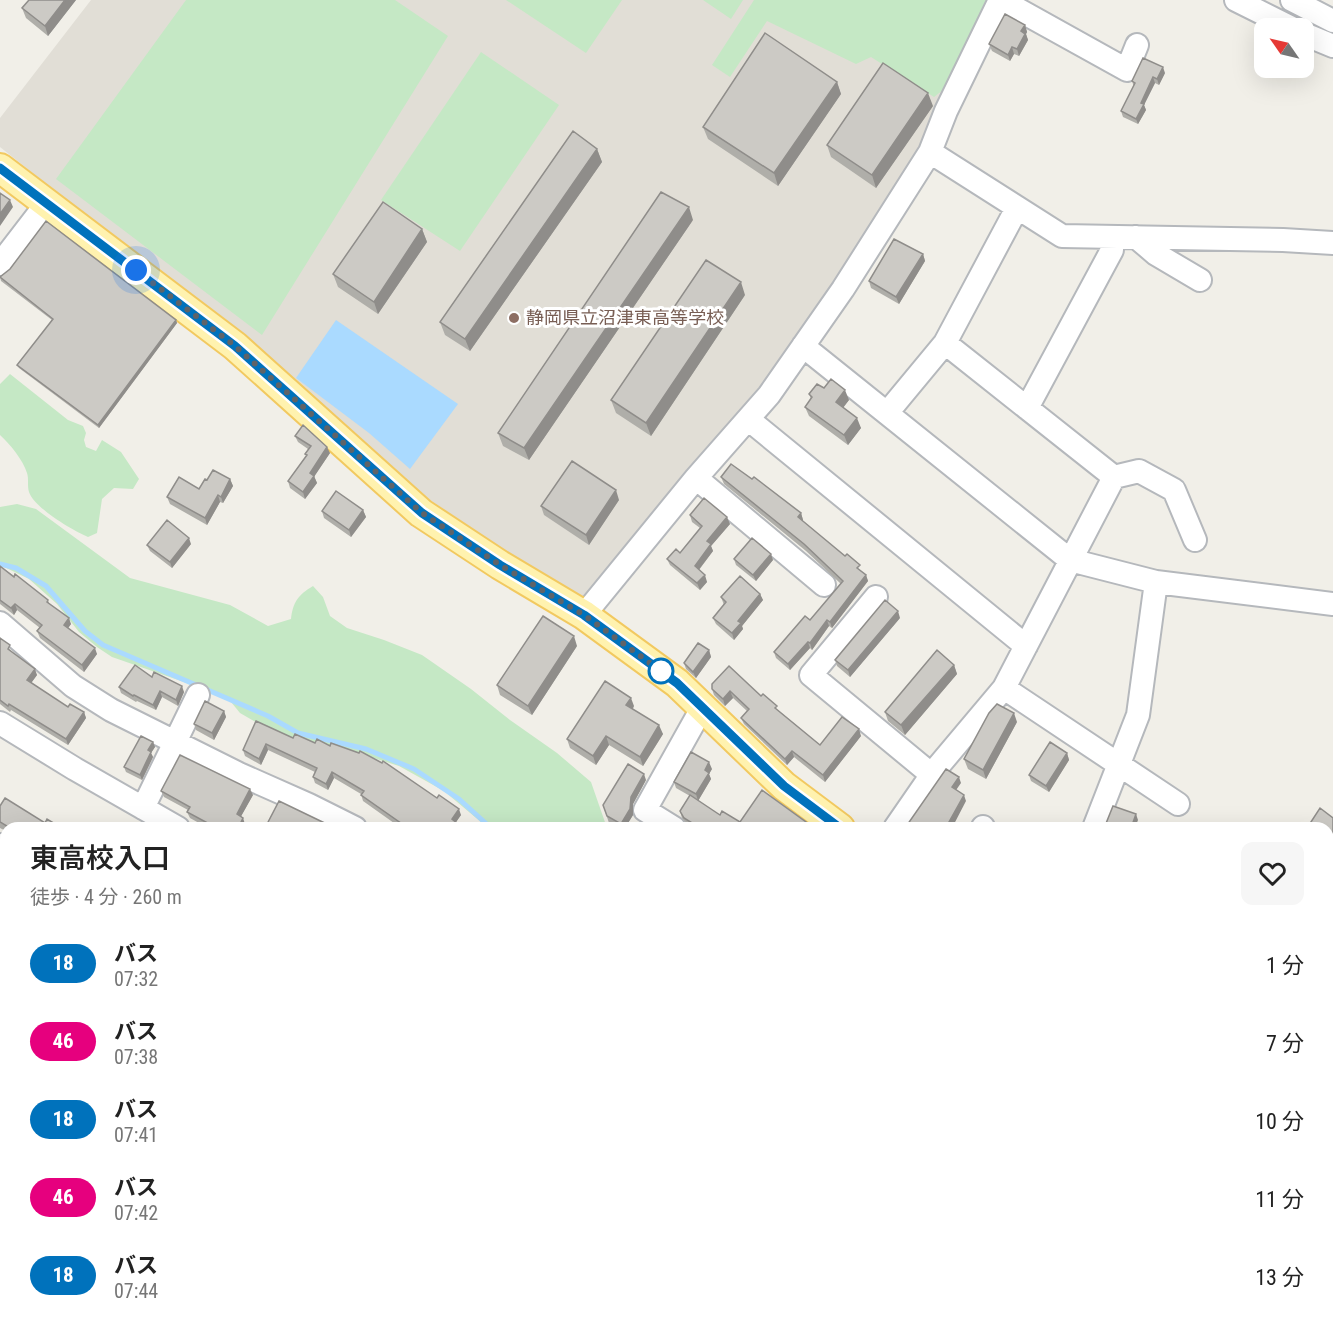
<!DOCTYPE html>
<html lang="ja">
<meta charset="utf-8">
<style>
:root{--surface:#fff;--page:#f6f6f6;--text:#222;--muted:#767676}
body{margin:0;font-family:"Roboto Condensed","Noto Sans JP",sans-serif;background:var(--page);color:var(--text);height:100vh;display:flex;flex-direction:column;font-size:22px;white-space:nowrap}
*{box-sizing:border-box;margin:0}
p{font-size:20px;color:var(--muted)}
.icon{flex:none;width:33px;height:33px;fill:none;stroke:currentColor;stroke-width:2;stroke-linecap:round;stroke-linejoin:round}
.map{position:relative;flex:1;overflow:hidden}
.drawer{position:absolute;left:0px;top:822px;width:1334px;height:504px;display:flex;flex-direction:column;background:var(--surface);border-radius:18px 18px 0 0;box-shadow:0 6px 24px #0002}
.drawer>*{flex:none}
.badge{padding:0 12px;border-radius:20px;font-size:21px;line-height:39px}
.needle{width:39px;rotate:304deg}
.buttons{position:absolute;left:1254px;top:18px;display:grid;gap:12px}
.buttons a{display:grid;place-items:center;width:60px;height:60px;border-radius:12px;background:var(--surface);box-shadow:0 6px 24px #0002;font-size:30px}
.you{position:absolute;width:30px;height:30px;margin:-15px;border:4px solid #fff;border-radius:50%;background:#1a73e8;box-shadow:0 0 0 9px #1a73e833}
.map>.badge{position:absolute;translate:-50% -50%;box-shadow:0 0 0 3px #fff}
.round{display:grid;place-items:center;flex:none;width:63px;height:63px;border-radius:12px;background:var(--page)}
.summary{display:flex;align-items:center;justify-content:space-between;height:102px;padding:0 30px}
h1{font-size:28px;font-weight:600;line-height:45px}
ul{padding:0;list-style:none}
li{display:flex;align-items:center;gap:18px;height:78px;padding:0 30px}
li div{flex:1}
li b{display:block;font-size:22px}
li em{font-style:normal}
li .badge{min-width:66px;font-weight:700;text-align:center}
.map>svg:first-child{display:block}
</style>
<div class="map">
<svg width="1333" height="1326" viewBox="0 0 1333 1326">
<rect width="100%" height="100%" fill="#f1efe8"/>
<path fill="#e1ded6" d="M91 0H987L922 145 832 290 761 391 582 602 430 500 250 346 0 147V118Z"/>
<path fill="#c5e8c5" d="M186 0H395L448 36 262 335 56 179Z
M506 0H622L586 53Z
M703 0H743L731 19Z
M754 0H986L952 83 934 97 871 57 856 64 767 21 730 77 712 65Z
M481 52 559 105 460 251 381 200Z
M10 374 68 420 83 426 86 433 84 440 86 447 96 451 102 440 121 452 139 479 133 489 114 488 102 499 97 533 88 537C74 531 34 508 29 492 27 486 29 479 27 473 23 460 10 444 0 435V384Z
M17 504 36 509 130 578 230 605 268 626 291 619C293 602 298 595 313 586L323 597 330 616 347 628 384 640 422 655 471 689 510 720 557 753 591 782 607 828H488L444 791 399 766 351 751 281 737 240 713 227 697 112 657 97 647 79 632 57 604 29 579 0 565V507Z
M1328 1090 1333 1092V1193L1328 1191Z"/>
<path fill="#aadaff" d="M336 320 458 404 410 469 369 433 296 378Z"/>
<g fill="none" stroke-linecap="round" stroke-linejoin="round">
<path stroke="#aadaff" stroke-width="5" d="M0 564 16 568 46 586 85 631 103 645 268 716 298 733 366 749 414 769 459 799 491 828
M1328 1198 1333 1201"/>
<g stroke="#b5b8bc" stroke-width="26">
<path id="minor" d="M1001 0 1127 70 1137 45
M1236 0 1292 28
M1292 0 1333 21
M1304 34 1333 46
M930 152 1062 236 1283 240 1333 243
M1136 237 1156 254 1200 280
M0 264 47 203
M803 346 1070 560 1156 582 1138 715 1094 828
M1027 408 1112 250 1111 237
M887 413 945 343 1017 208
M748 419 1026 646
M1114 477 1139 471 1174 490 1195 540
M696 478 824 585
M1156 582 1333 604
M876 597 811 675 932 775
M584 615 696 478 769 395 843 289 930 152 946 111 1000 0
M0 623 73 686 111 710 239 774 309 805 355 828
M1004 688 1178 804
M0 723 75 769 178 828
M143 808 198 695
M674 828 645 810 702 708
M895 828 935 770 1004 688 1114 477 945 343
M983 828V827
M0 845 6 849
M1328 888 1333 891
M0 1012 6 1013
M0 1122 6 1123
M0 1243H6
M1328 1256 1333 1244
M1328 1279 1333 1281
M737 1320 760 1326
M1185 1320 1200 1326
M146 1323 154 1326
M429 1326 431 1320
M514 1326 517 1320
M1030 1326 1031 1320
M1080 1326 1081 1320
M1298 1326 1300 1320"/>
</g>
<g stroke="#f2c960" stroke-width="32">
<path id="major" d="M0 168 235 346 421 513 500 565 584 615 677 683 784 786 840 828
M1328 1022 1333 1037"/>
</g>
<use href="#minor" stroke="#fff" stroke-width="22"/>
<use href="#major" stroke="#fff2af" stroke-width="28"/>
</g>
<path fill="#afaea9" d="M76 0 48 36 26 18 22 8Z
M1025 25 1027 32 1026 34 1028 40 1019 56 1014 54 1010 61 992 51 989 44Z
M1165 73 1159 85 1155 83 1144 105 1146 110 1138 124 1123 117 1121 111 1134 87 1132 81Z
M837 82 841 94 778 186 708 139 703 127Z
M933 106 876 188 831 157 827 145Z
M597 149 602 162 470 351 445 335 440 322Z
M693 220 529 460 503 446 498 433Z
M422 229 427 242 378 314 338 287 333 274Z
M923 254 925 261 899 304 871 288 869 281Z
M0 277 176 320 177 323 99 428 19 368 17 365 52 320 1 281Z
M745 295 651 436 616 413 611 400Z
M824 388 849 400 843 407 861 428 848 445 809 416 805 407 811 399 809 394Z
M295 436 330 453 314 476 317 483 305 499 290 488 288 481 306 456 305 454 308 449 298 442Z
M721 477 801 513 803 520V521L866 575 868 581 832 628 829 626 812 650 810 648 790 670 776 658 774 652 810 620 841 584 806 551 724 484Z
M230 479 233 486 223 503 220 502 207 525 170 504 167 497 199 489 207 480Z
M619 500 589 545 544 515 541 506Z
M363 510 366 517 351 537 324 518 322 511Z
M690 515 730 524 711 546 713 551 699 570 707 582 700 590 670 565 667 559 680 553 700 528 692 522Z
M191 544 172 568 150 551 147 545Z
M734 559 773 560 756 581 736 565Z
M0 566 48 600 49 603 71 624 68 628 97 654 84 672 40 638 37 631 40 628 17 610 14 615 0 604Z
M760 594 763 600 742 626 743 629 734 640 716 624 713 618 724 605 721 597Z
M900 618 850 677 837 666 835 660Z
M0 638 12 652 37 675 31 683 68 707 84 712 86 718 68 745 11 710 10 712 0 704Z
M577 646 532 715 500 695 497 685Z
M709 650 711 657 696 678 686 669 684 663Z
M954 665 957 674 905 735 888 721 885 712Z
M152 677 184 692 178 706 162 697 156 710 137 701 136 702 121 693 119 687Z
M712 689 761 696 820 745 861 736 825 782 794 757 787 765 744 724 741 718 747 711 733 698 725 706 714 695Z
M634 706 633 709 663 734 643 766 609 745 596 765 570 748 567 739Z
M224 711 226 717 214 740 196 730 194 724Z
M1017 722 986 779 968 769 964 759Z
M293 738 461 815 456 822 463 828H401L363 801 361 794 334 778 328 790 315 783 313 777 315 772 268 750 261 765 245 756 243 750Z
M153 742 155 747 151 753 153 757 142 780 126 772 124 767Z
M1067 753 1069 760 1049 792 1031 781 1029 775Z
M712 769 709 774 711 779 698 801 720 815 740 822 808 828H692L687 824 682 818 680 811 690 796 676 788 674 782Z
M646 780 633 804V815L625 828H618L609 823 603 805Z
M161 791 253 795 241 816 245 824 243 828H208L190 818 187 812 188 810 164 797Z
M0 806 45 823 62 828H6V831L0 828Z
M1333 818V876L1328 875V828Z
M1333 921V961L1328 958V930Z
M0 970H6V996H0Z
M0 1069H6V1106H0Z
M0 1137H6V1169H0Z
M0 1260H6V1288H0Z
M23 1320H43V1326H24Z
M208 1320 207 1326H190L189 1321Z
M214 1320H414V1326H234V1322Z
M843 1320H881L880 1326H869Z
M899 1320H983L981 1326H924Z
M996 1320H1014V1324Z
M1091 1320 1177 1326H1093Z
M1254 1320 1282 1326H1256Z"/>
<path fill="#8f8d8a" d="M65 0H76L48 36 45 26Z
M1025 25 1027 32 1026 34 1028 40 1019 56 1017 49 1021 31Z
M1012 47 1014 54 1010 61 1008 55Z
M1163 67 1165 73 1159 85 1157 79Z
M1153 77 1155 83 1144 105 1146 110 1138 124 1136 119 1141 103Z
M837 82 841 94 778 186 774 173Z
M928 93 933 106 876 188 872 175Z
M597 149 602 162 470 351 465 339Z
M10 200 13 207 0 226V214Z
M689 207 693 220 529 460 524 448Z
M422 229 427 242 378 314 374 302Z
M923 254 925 261 899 304 896 297Z
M741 282 745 295 651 436 646 423Z
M176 320 177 323 99 428 98 425Z
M845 390 849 400 840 412 836 402Z
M857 418 861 428 848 445 844 435Z
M327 447 330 453 314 477V476L317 483 305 499 303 492 310 473Z
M230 479 233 486 223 503 221 497Z
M616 490 619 500 589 545 586 535Z
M218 495 220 502 207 525 205 518Z
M363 510 366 517 351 537 349 530Z
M801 513 803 520 801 524 798 517Z
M727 517 730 524 711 546 713 551 697 572 695 566 707 541Z
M189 538 191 544 172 568 170 562Z
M771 554 773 560 756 581 753 575Z
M705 575 707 582 700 590 697 583Z
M866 575 868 581 832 628 830 622Z
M760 594 763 600 742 626 743 629 734 640 732 633 738 621Z
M15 604 17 610 14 615 11 608Z
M898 611 900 618 850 677 848 670Z
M69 618 71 624 66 631 64 625Z
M827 620 829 626 812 650 810 643Z
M574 636 577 646 532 715 528 706Z
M808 642 810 648 790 670 788 664Z
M95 648 97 654 84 672 82 665Z
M709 650 711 657 696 678 693 672Z
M954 665 957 674 905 735 901 725Z
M35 669 37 675 29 686 27 680Z
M182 686 184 692 178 706 176 700Z
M160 691 162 697 156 710 153 705Z
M730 691 733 698 725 706 723 699Z
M631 698 634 706 629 714 626 705Z
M224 711 226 717 214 740 212 733Z
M84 712 86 718 68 745 66 739Z
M1014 713 1017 722 986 779 983 770Z
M659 725 663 734 643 766 640 757Z
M859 729 861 736 825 782 823 775Z
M606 736 609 745 596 765 593 756Z
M153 742 155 747 151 753 153 757 142 780 140 775 148 750Z
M266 744 268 750 261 765 259 759Z
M792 751 794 757 787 765 785 759Z
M1067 753 1069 760 1049 792 1046 786Z
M709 762 712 769 709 774 711 779 698 801 696 794 705 770Z
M332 772 334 778 328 790 326 784Z
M644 774 646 780 633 804V815L625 828H622L621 824 631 797Z
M959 777 961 783 954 793 952 787Z
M250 789 253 795 239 820 237 814Z
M964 795 966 801 952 828 949 822Z
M459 809 461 815 454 825 452 819Z
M1136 814 1138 820 1135 828H1131Z
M243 818 245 824 243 828H238Z
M806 822 808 828H802Z
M1331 1202 1333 1209 1328 1221V1209Z
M40 1320H43V1326H41Z
M205 1320H208L207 1326H206Z
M411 1320H414V1326H411Z
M494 1320H499L497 1326H492Z
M624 1320H628L626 1326H622Z
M878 1320H881L880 1326H879Z
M979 1320H983L981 1326H978Z
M1279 1320H1285L1282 1326H1276Z"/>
<path fill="#cccac5" stroke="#8f8d8a" stroke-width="1.5" d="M29 0H65L45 26 22 8Z
M1005 14 1025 25 1021 31 1025 34 1017 49 1012 47 1008 55 989 44Z
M765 33 837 82 774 173 703 127Z
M1143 58 1163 67 1157 79 1153 77 1141 103 1144 104 1136 119 1121 111 1135 83 1132 81Z
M883 63 928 93 872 175 827 145Z
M573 131 597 149 465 339 440 322Z
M661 192 689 207 524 448 498 433Z
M0 193 10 200 0 214Z
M383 202 422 229 374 302 333 274Z
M46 221 176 320 98 425 17 365 53 319 0 277 10 269Z
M894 239 923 254 896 297 869 281Z
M706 260 741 282 646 423 611 400Z
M831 379 845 390 836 402 857 418 844 435 805 407 812 397 809 394 817 384 824 388Z
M303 425 327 447 310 473 314 476 303 492 288 481 307 455 305 454 311 446 295 436Z
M572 461 616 490 586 535 541 506Z
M731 464 752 479 754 477 801 513 798 517 845 556 847 554 860 565 857 568 866 575 830 622 827 620 810 643 808 642 788 664 774 652 805 616 810 620 843 581 804 544 721 477Z
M213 470 230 479 221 497 218 495 205 518 167 497 179 477 199 489 205 479 207 480Z
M336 491 363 510 349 530 322 511Z
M704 498 727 517 707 541 711 544 695 566 705 575 697 583 667 559 676 549 680 553 702 526 690 515Z
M167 520 189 538 170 562 147 545Z
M752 538 771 554 753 575 734 559Z
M0 566 14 577 15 574 48 600 47 602 69 618 64 625 95 648 82 665 37 631 42 625 15 604 11 608 0 600Z
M740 576 760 594 738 621 741 623 732 633 713 618 726 602 721 597Z
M885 600 898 611 848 670 835 660Z
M543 616 574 636 528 706 497 685Z
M0 638 10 645 8 649 35 669 27 680 68 707 70 704 84 712 66 739 9 704 8 706 0 700Z
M698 643 709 650 693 672 684 663Z
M937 650 954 665 901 725 885 712Z
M135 665 152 677 154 672 182 686 176 700 160 691 153 705 134 695 133 696 119 687Z
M729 666 761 696 763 694 777 706 775 708 820 745 842 717 859 729 823 775 792 751 785 759 741 718 749 709 730 691 723 699 712 689V684Z
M605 681 631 698 626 705 659 725 640 757 606 736 593 756 567 739Z
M205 701 224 711 212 733 194 724Z
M997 704 1014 713 983 770 964 759 989 713Z
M256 721 293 738 295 734 315 743 317 739 330 746 331 743 359 753 360 751 382 763 383 761 437 798 439 795 459 809 452 819 463 828H408L361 795 364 791 332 772 326 784 313 777 317 768 266 744 259 759 243 750Z
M141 736 153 742 148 750 151 752 140 775 124 767Z
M1050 742 1067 753 1046 786 1029 775Z
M691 752 709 762 705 770 709 773 696 794 674 782Z
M180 755 250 789 237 814 243 818 238 828H214L215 827 187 812 190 807 161 791Z
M628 764 644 774 631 797 630 809 621 824 607 816 603 805Z
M946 769 959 777 952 787 964 795 949 822 958 828H905Z
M762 790 806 822 802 828H700L684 818 680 811 690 795 720 815 722 811 740 822Z
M5 798 45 823 47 819 62 828H10L0 822V806Z
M279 801 335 828H265Z
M1113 806 1136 814 1131 828H1109L1105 826Z
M1320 808 1333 818V869L1328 868V828H1307Z
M1333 921V955L1328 952V930Z
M0 970H6V991H0Z
M0 1069H6V1100H0Z
M0 1137H6V1163L0 1162Z
M1328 1200 1331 1202 1328 1209Z
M0 1260H6V1282H0Z
M1328 1291 1333 1293V1326H1307L1309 1320H1328Z
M23 1320H40V1324L22 1323Z
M189 1320H205V1323L189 1321Z
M234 1320H411V1326H239V1324H233Z
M442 1320H494L492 1326H440Z
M526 1320H624L622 1326H523Z
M922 1320H979L978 1326H947Z
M1091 1320H1172L1177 1326H1102L1103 1324 1091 1321Z
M1254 1320H1279L1276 1326H1266Z"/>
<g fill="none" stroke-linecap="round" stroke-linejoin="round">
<g stroke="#fff" stroke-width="14">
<path id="line" d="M0 168 235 346 422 513 500 565 584 615 677 683 784 786 840 828"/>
</g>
<use href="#line" stroke="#0072bc" stroke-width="9"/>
<path stroke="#5f6368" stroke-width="6" stroke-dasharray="0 10.8" d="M136 270 235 346 422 513 500 565 584 615 661 671"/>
</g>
<circle fill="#8d6e63" stroke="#fff" stroke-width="2" cx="514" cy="318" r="6"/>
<circle fill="#fff" stroke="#0072bc" stroke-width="3" cx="661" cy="671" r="12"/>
<g text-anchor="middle" stroke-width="6" stroke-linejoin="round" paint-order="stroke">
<g font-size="18" fill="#785e54" stroke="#fff" text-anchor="start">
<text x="526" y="324">静岡県立沼津東高等学校</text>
</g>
</g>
</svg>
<div class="buttons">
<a><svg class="needle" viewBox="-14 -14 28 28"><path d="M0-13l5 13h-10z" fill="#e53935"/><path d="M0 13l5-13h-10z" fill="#767676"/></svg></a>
</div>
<div class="you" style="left:136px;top:270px"></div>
<section class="drawer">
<div class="summary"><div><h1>東高校入口</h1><p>徒歩 · 4 分 · 260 m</p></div><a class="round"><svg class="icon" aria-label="heart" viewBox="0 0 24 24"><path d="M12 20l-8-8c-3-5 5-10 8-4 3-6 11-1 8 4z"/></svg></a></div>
<ul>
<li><span class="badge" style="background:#0072bc;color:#fff">18</span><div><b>バス</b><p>07:32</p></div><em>1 分</em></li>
<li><span class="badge" style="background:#e6007e;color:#fff">46</span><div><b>バス</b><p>07:38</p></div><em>7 分</em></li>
<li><span class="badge" style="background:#0072bc;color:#fff">18</span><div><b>バス</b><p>07:41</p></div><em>10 分</em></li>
<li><span class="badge" style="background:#e6007e;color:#fff">46</span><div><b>バス</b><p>07:42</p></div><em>11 分</em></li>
<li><span class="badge" style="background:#0072bc;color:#fff">18</span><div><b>バス</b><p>07:44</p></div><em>13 分</em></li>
</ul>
</section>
</div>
